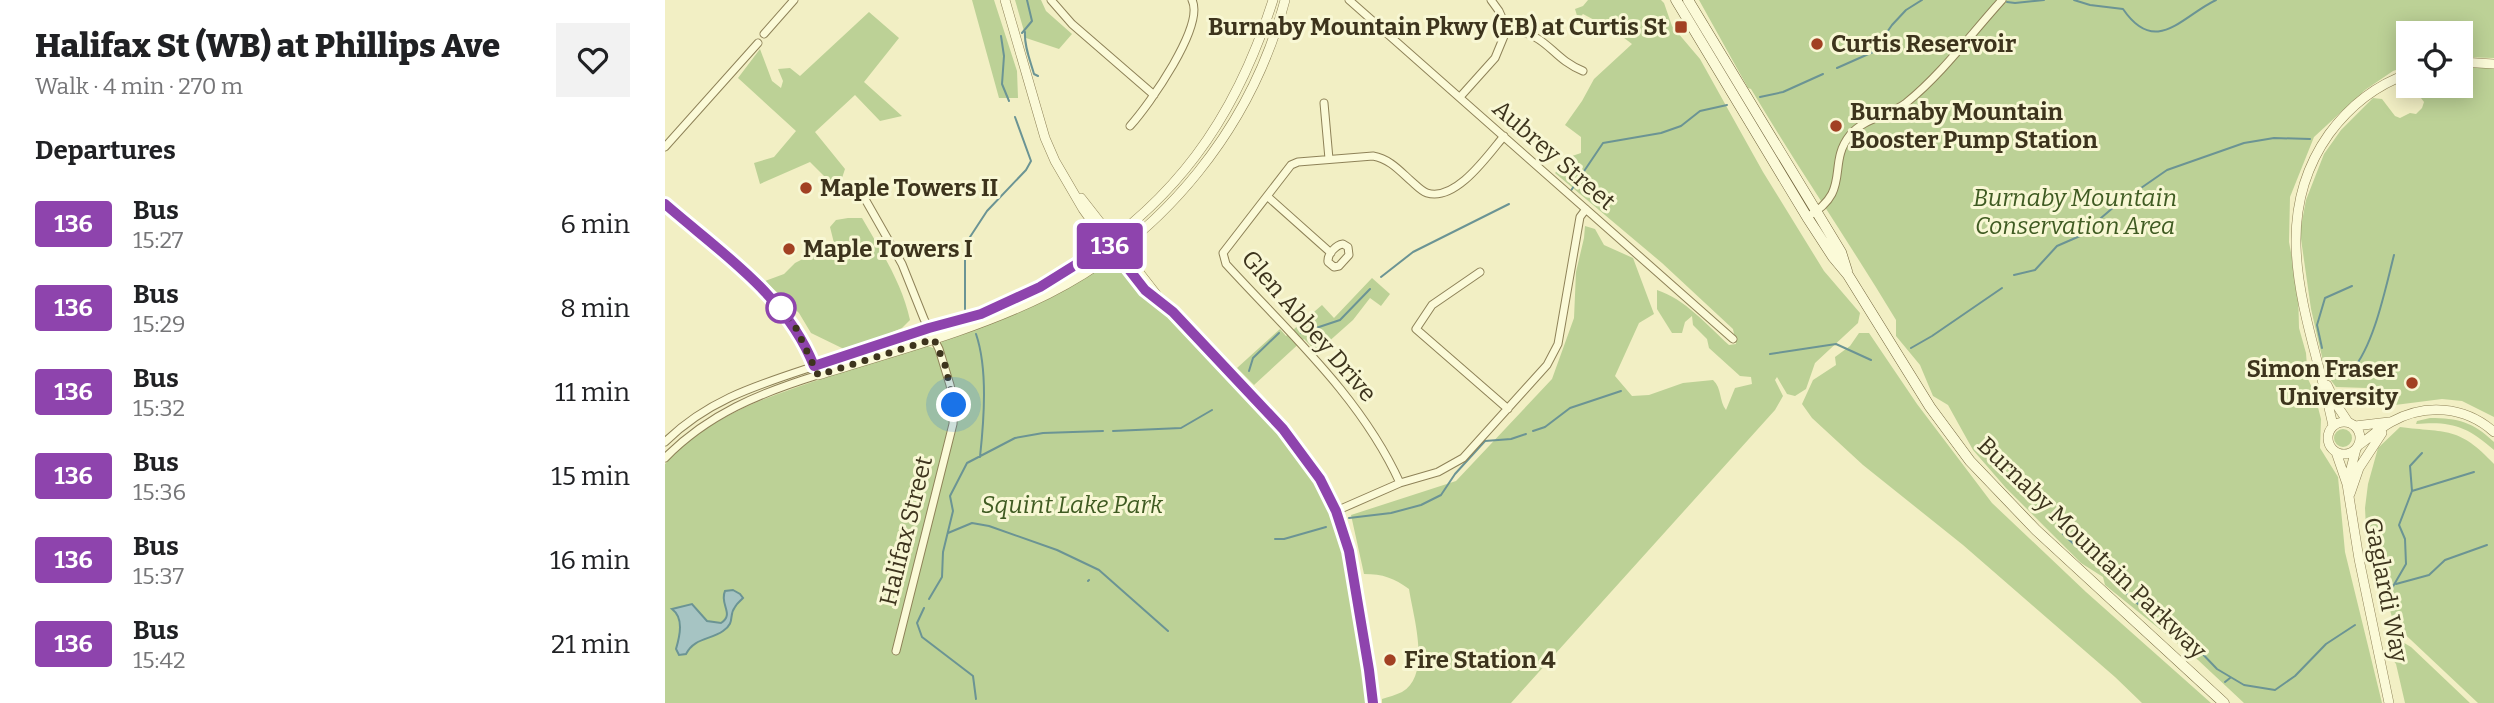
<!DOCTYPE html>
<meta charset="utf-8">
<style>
:root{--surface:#fff;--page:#f2f2f2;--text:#202124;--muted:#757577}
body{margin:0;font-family:Bitter,serif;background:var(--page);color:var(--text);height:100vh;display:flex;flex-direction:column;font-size:26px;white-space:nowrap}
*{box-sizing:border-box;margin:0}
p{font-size:23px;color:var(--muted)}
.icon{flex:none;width:38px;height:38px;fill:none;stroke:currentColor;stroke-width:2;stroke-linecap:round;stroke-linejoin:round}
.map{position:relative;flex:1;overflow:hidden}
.side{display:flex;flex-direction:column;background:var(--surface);width:665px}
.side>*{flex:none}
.badge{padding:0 14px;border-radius:5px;font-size:24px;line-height:46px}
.tools{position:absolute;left:1731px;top:21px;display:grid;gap:14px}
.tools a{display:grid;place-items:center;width:77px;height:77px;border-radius:0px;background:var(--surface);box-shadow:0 4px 18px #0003;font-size:35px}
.you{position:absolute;width:35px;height:35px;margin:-18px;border:5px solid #fff;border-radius:50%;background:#1a73e8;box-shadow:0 0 0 10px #1a73e833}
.map>.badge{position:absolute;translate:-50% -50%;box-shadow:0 0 0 4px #fff}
h2{padding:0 35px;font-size:26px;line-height:63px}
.round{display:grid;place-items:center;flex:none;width:74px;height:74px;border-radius:0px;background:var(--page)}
.head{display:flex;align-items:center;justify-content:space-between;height:119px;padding:0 35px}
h1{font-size:33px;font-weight:800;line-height:52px}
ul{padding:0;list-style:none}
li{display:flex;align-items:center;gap:21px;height:84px;padding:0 35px}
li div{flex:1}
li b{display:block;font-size:26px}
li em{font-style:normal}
li .badge{min-width:77px;font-weight:700;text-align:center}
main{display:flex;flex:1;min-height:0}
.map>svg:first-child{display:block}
</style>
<main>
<section class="side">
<div class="head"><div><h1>Halifax St (WB) at Phillips Ave</h1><p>Walk · 4 min · 270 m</p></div><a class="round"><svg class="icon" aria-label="heart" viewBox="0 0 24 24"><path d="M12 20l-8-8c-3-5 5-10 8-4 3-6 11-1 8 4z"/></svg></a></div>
<h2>Departures</h2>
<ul>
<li><span class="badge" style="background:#8e44ad;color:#fff">136</span><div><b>Bus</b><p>15:27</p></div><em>6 min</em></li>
<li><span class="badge" style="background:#8e44ad;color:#fff">136</span><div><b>Bus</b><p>15:29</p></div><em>8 min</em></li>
<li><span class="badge" style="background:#8e44ad;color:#fff">136</span><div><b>Bus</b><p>15:32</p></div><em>11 min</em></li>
<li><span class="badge" style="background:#8e44ad;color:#fff">136</span><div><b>Bus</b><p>15:36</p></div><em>15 min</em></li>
<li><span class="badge" style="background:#8e44ad;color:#fff">136</span><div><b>Bus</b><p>15:37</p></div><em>16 min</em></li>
<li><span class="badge" style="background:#8e44ad;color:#fff">136</span><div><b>Bus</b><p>15:42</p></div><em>21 min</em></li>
</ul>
</section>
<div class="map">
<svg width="1829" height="703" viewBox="0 0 1829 703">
<rect width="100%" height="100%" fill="#f2efc4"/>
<path fill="#bcd196" d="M307 0H329L352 71 353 98H334Z
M350 0H376L381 11 407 34 394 49 361 38Z
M923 0H996L999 3 1007 26 1035 59 1098 172 1159 271 1195 313 1193 323 1150 363 1141 389 1130 396 1122 394 1112 377 1110 380 1118 396 1110 410 846 703H717V699C723 697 731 695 737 692 767 675 748 616 744 589 729 578 718 574 699 574L686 515 791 481 887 379 909 318 911 272 919 238 920 226 930 229 939 245 968 258 989 314 974 323 950 376 967 396 984 395 1018 383 1048 380C1057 388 1054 401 1061 410L1070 388 1087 384 1086 377 1075 376 1044 348 1042 339 1028 325 1027 316 1020 322 1017 333H1007L992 309V290C1020 299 1042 325 1064 345L1071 344 1068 329 997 263 890 173 907 156 916 153V137L900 125 917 101 929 79 967 44 950 31 918 14 913 19 910 9 918 6Z
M1034 0H1829V58L1796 57V33H1743V66L1728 71 1700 90 1649 137 1625 197 1624 242 1633 289 1634 328 1641 353 1643 379 1649 392 1656 419 1655 448 1673 477 1680 552 1717 703H1579L1533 660 1440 585 1438 577 1416 563 1341 488 1308 450 1283 405 1268 396 1255 365 1231 336V320C1184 242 1133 168 1086 89L1083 88Z
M204 12 234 38 199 82 237 116 215 121 190 95 150 132 180 169 173 190 145 162 95 184 89 163 109 157 131 131 73 78 95 49 107 81 116 88 118 81 113 69 125 68 135 76Z
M1796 66 1829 68V417L1797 401 1777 399 1730 405 1702 388 1671 387 1661 374 1646 309 1635 232 1641 200 1659 154 1676 130 1708 98 1717 99 1730 116 1735 118 1745 113 1751 114 1757 108 1759 102 1756 98 1759 92 1754 86H1796Z
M183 218H197C216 251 237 283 245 320L237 328 183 351 146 333 134 313 100 281 119 274 130 263 169 243 165 227 171 220Z
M447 264 454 265C495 304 534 345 573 387 606 424 643 459 663 505 690 567 694 637 704 703H0V464C41 418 96 399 153 380 189 369 225 357 260 345L268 348 276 344 277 340C313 328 350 315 385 298 405 288 425 268 447 264Z
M707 278 725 294 716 306 705 298 688 320 652 352 639 339 589 385 572 368 615 329 621 336 657 305 669 318Z
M1194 333H1204L1252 404 1327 503 1421 592 1546 703H1477L1450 677 1298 545 1198 465 1147 418 1137 404 1148 380 1171 365 1170 357 1185 346Z
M1765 418C1793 418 1808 422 1829 442V450C1802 426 1786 421 1751 424L1752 421Z
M1735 427C1781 433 1794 426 1829 464V703H1813L1729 624 1701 528 1700 508 1703 484 1713 448Z
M1669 438a9 9 0 1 1 18 0a9 9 0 1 1-18 0Z
M1724 634 1746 647 1805 703H1740L1731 664 1728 660Z"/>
<path fill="#a6c4c3" stroke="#6b9494" stroke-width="2" d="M68 590 75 594 78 598C75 601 72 603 70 607 63 616 71 622 58 631 45 640 29 638 21 654L14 655 11 649C15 635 19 618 7 609L27 604 42 621 56 623C70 614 54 604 60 591Z"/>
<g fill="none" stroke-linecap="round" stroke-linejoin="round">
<path stroke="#6b9494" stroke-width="2" d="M1409 0 1425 5 1458 9C1491 57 1517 16 1551 0
M1342 2 1350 3 1379 0
M360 32C359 46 365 60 369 74L373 76
M357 33 367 21 362 0
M336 36 339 56 337 84 344 101
M1172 68 1208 52 1227 25 1241 10 1257 0
M1095 97 1118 92 1158 74
M905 192 938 143 996 133 1016 126 1035 111 1062 105
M1349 275 1370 270 1392 246 1415 236 1450 206 1502 170 1579 143 1609 138 1645 139
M716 277 748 252 844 204
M300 309V256L303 240 322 211 361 170 366 161 350 117
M636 333 675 320 705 289
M311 334C323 369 319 420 315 457
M1246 348 1267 336 1337 288
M1657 348 1652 325 1660 298 1687 286
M1105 354 1171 344 1206 360
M584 371 588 358 614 333
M1666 378C1673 375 1682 374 1687 370 1709 346 1721 286 1729 255
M448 431 516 428 547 410
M868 431 880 427 905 408 956 391
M1747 491 1809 472
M684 518 726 513 756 505 776 495 790 474 820 441 846 439 861 434
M283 533 307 523 324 526 392 550 434 570 503 631
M1398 534 1502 631 1530 646 1552 669 1579 685 1610 690 1630 676 1661 644 1690 625
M610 539H619L661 527
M423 581 424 580
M1731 584 1764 575 1780 560 1822 545
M264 599 277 577 278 552 288 511 285 496 302 463 350 438 378 433 438 431
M1719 602 1741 564 1740 539 1734 525 1747 491 1745 466 1757 453
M259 608 252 623 257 637 308 676 311 699
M1560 682 1565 678"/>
<g stroke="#8e8258" stroke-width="9">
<path id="minor" d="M386 0 407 24 489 95
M684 0 1068 339
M842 29C885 34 884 57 918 71
M99 34 129 0
M795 97 830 58 842 29 834 11 826 0
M659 103 664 159
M465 126C484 105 540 26 527 0
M0 147 93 43
M602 196 666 253
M200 199 237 264 259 319 274 349 285 385 289 405 288 424 231 651
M1142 217C1188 191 1161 165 1185 135 1199 118 1224 116 1241 103 1277 74 1306 34 1337 0
M678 244 683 247 684 255 674 266 669 267 663 262C662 254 671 245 678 244Z
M815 272 767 305 751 329 843 409
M0 442C44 399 93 385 150 366
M0 458C43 414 95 393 153 375
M735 483C696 397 624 333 561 264L558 253 626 165 633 162 708 156C724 159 733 169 745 180 750 184 756 191 762 193 791 202 823 155 839 136
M671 511 735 483 773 472 798 458 882 365 893 344 915 217 921 209"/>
</g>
<g stroke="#8e8258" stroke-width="10">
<path id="tertiary" d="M340 0 380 138 390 161 418 209 453 258 480 290 508 312 618 429 655 479 671 511 684 551 704 670 708 703
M1796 62 1829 64
M416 198 491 294
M0 204 99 290 116 307 131 328 153 375C230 351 311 330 383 294 500 235 587 126 620 0
M150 366C188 353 226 338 265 328 279 324 293 322 306 318 339 307 372 289 401 271 509 205 570 120 608 0
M1662 385 1671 404 1683 422
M1663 438a16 16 0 1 1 32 0a16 16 0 1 1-32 0Z
M1668 426C1648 327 1598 227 1664 134 1684 107 1711 85 1743 74
M1690 426 1724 422
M1694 445C1704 438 1715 428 1726 422 1760 403 1800 406 1829 432
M1671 452 1682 484 1694 559 1724 703
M1682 484 1691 449
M1685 494 1694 468 1717 433"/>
</g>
<g stroke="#70633b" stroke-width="11">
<path id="secondary" d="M1011 0 1142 217 1168 257 1183 275 1265 407 1305 461 1371 530 1559 703
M1023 0 1176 252 1182 271"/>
</g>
<use href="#minor" stroke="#fbfad8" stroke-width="7"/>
<use href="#tertiary" stroke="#fbfad8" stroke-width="9"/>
<use href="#secondary" stroke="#fbfad8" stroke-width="10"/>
</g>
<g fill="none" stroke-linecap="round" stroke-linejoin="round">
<g stroke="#fff" stroke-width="16">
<path id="line" d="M0 204C55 252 121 295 149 366L264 328 316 314 375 287 444 244 480 290 508 312 618 429 655 479 671 511 684 551 704 670 708 703"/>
</g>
<use href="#line" stroke="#8e44ad" stroke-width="10"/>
<path stroke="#3d341d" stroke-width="7" stroke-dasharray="0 12.6" d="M116 308 131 328 153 375 269 339 280 365 289 405"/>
</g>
<g fill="#a24123" stroke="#f8f7d4" stroke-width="2.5">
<rect x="1009" y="20" width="14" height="14" rx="3.5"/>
<circle cx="1152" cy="44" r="7"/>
<circle cx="1171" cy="126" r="7"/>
<circle cx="141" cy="188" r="7"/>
<circle cx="124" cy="249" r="7"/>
<circle cx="1747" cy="383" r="7"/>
<circle cx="725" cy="660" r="7"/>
</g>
<circle fill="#fff" stroke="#8e44ad" stroke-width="3.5" cx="116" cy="308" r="14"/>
<g text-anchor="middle" stroke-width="6" stroke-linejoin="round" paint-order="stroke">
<g font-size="24" font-weight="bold" fill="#3d341d" stroke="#f8f7d4" text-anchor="start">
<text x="1002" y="35" text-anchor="end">Burnaby Mountain Pkwy (EB) at Curtis St</text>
<text x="1166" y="52">Curtis Reservoir</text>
<text x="1185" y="120">Burnaby Mountain<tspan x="1185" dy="28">Booster Pump Station</tspan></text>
<text x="155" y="196">Maple Towers II</text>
<text x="138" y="257">Maple Towers I</text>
<text x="1733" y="377" text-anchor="end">Simon Fraser<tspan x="1733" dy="28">University</tspan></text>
<text x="739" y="668">Fire Station 4</text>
</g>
<g font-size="24" fill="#3d341d" stroke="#f8f7d4">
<text transform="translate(889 155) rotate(41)" y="8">Aubrey Street</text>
<text transform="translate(644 326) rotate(49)" y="8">Glen Abbey Drive</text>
<text transform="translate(241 531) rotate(-76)" y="8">Halifax Street</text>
<text transform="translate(1427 548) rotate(44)" y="8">Burnaby Mountain Parkway</text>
<text transform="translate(1721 590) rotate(79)" y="8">Gaglardi Way</text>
</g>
<g font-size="24" font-style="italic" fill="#3f5b22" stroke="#f8f7d4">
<text x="1410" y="206">Burnaby Mountain<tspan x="1410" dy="28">Conservation Area</tspan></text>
<text x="407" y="513">Squint Lake Park</text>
</g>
</g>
</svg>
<div class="tools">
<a><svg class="icon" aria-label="locate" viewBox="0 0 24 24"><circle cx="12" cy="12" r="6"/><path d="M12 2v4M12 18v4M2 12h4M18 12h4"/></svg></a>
</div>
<div class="you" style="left:289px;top:405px"></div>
<b class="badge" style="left:445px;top:246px;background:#8e44ad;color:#fff">136</b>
</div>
</main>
